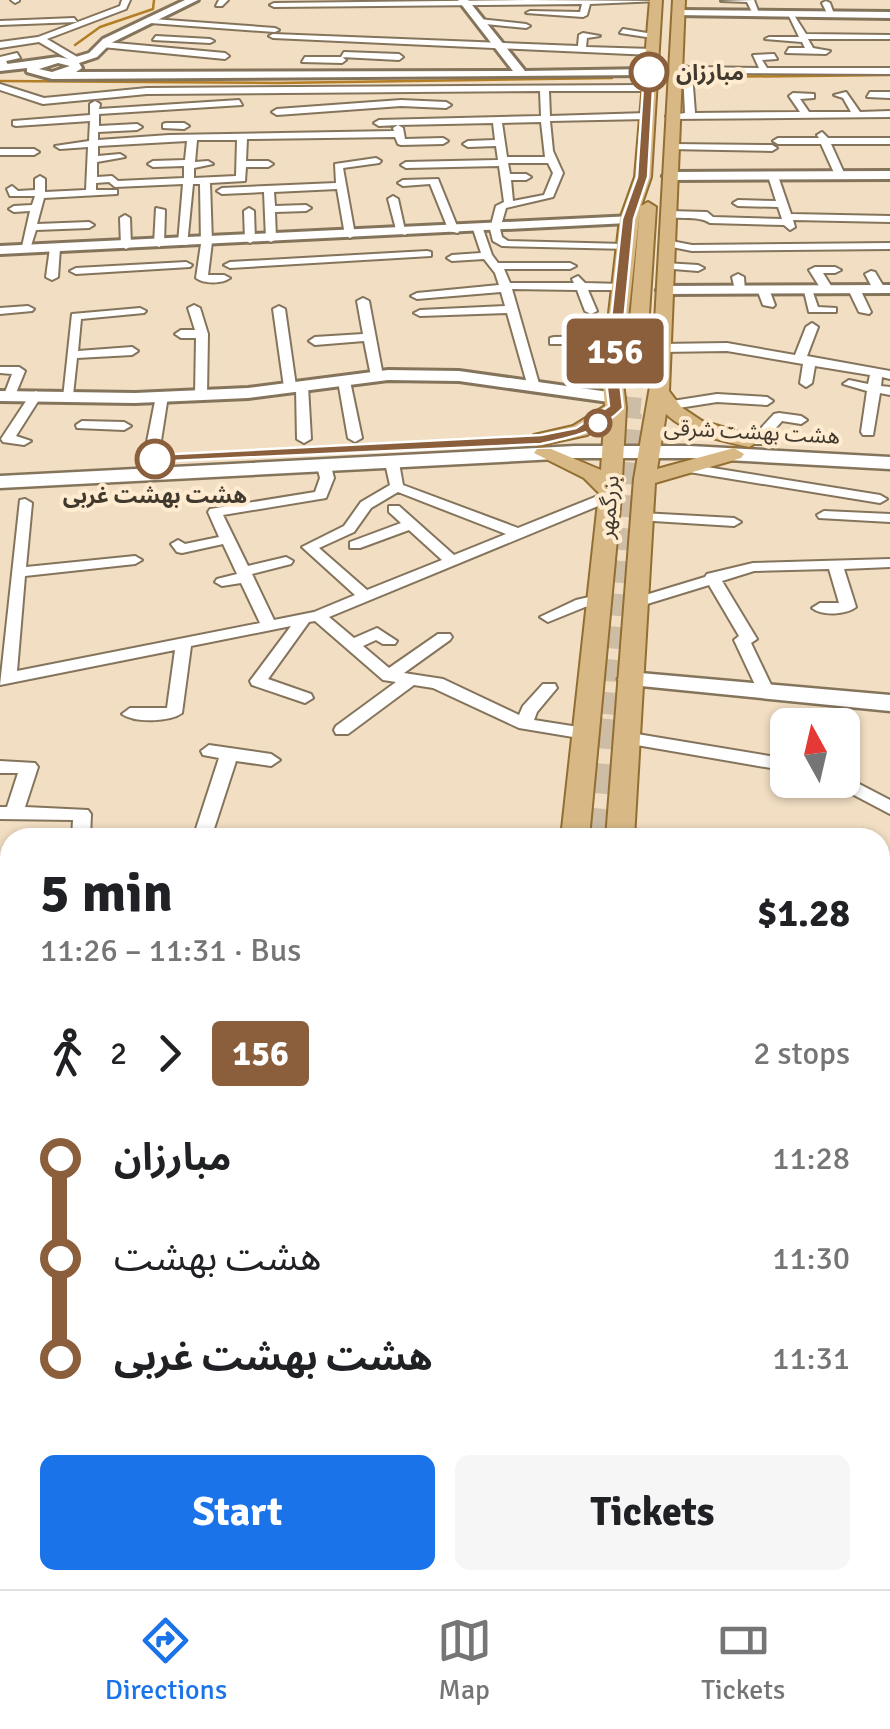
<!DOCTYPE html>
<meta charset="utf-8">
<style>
:root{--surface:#fff;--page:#f6f6f6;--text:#202124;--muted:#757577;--line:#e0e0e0;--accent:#1a73e8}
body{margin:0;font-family:Signika,"Noto Sans Arabic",sans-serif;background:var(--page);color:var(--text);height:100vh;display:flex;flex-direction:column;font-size:38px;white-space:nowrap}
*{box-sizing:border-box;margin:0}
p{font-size:32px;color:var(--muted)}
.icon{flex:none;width:55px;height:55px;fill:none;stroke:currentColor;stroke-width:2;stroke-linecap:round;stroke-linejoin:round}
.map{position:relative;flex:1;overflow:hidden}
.sheet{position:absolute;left:0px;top:828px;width:890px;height:762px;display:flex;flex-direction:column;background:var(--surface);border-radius:30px 30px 0 0;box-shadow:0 2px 8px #0004}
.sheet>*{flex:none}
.badge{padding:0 20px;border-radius:8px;font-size:35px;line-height:65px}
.needle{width:65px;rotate:352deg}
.fabs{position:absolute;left:770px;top:708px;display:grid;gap:20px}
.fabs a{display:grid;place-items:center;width:90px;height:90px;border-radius:15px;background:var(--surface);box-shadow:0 2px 8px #0004;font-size:50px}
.map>.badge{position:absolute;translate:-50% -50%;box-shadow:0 0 0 5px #fff}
.legs{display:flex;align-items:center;gap:15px;height:110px;padding:0 40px;font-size:32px}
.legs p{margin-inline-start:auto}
.summary{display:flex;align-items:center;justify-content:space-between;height:170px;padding:0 40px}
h1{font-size:55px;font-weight:800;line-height:75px}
.primary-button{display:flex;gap:20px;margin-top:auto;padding:20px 40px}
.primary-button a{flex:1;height:115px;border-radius:15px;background:var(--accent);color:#fff;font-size:40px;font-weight:800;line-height:115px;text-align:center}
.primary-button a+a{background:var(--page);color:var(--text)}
ul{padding:0 40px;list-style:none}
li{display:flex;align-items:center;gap:35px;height:100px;font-size:38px}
li i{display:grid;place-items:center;width:15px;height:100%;margin:0 12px;background:currentColor}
li i::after{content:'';width:25px;height:25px;margin:-12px;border:8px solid;border-radius:50%;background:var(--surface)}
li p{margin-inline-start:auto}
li:first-child i{background:linear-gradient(#0000 50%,currentColor 0)}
li:last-child i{background:linear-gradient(currentColor 50%,#0000 0)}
.tabs{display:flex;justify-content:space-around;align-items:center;height:140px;border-top:2px solid var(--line);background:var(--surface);font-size:28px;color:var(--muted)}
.tabs a{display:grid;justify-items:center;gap:5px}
.tabs .current{color:var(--accent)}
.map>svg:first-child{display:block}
</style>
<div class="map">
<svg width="890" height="1589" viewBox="0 0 890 1589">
<rect width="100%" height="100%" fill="#f1dec3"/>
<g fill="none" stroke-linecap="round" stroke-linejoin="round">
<path stroke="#b37e25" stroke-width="2.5" d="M75 45 100 27 153 9 154 0
M706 77 890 75
M0 81 277 83 612 78"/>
<path stroke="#b37e25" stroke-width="5" d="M0 998 10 999"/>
<path stroke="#b37e25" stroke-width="6" d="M880 1109 890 1112"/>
<path stroke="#cebda5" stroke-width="18" stroke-dasharray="18 9" stroke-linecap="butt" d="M631 415 635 375"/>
<path stroke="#cebda5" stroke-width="22" stroke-dasharray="22 11" stroke-linecap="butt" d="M604 714 631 413"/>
<path stroke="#cebda5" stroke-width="30" stroke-dasharray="30 15" stroke-linecap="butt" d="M592 838 604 712"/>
<g stroke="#85745c" stroke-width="4">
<path id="minor" d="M11 0H19V1L15 3Z
M122 0H130L126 9 47 39 79 58V62H73L39 42 0 48V42L38 37 120 6Z
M219 0H228L222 6H216Z
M527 0 659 1 590 4 587 15 583 17 526 13 530 11 580 12 582 4 274 7 270 5 274 3Z
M754 0 760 16H754L747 2 721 1Z
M826 1 830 3 835 17 828 15 822 3Z
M792 12 806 34 890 35V39H808L813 48 830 51 826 54 786 53 789 48H805L802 42 765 39 769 37H799L788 14Z
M74 18 77 22 0 25V21Z
M153 19 275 28 279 30 275 32 150 23Z
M479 19 526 24 530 26 526 28 476 23Z
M623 29 653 34 657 36 653 38 620 33Z
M583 33 600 36 587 38 586 47 652 49 656 52 652 55 273 38 269 36 273 34 578 46 579 35Z
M156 36 210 39 214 41 210 43 153 40Z
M105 42 225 53 229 56 225 59 102 47Z
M344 52 399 54 403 57 399 60 341 57Z
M17 53 20 58 6 61 10 69H4L0 65V57Z
M774 54 777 59 762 60 767 68H890V74L692 73 695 113 800 112 789 96 793 93 814 94V98L800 99 809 112H851L843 98 834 95 846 92 860 112 890 111V117L671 119 666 116 685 113 683 71 672 67V63L688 67 759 68 753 55Z
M305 57H342L346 60 342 63 302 62Z
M0 84 44 98 147 88 648 85 652 88 648 91H549L550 116 647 113 652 116 647 119 550 121 553 151 563 173 553 197 506 208 500 229 502 237 508 241 625 244 629 245V249L502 246 493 241 490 229 496 206 504 202 499 166 406 168 401 165 406 162 498 160 496 146 468 147 463 144 468 141 495 140 493 123 398 125 403 128 405 139 443 138 448 141 443 144 401 145 398 144 395 137 247 139 246 161H268L273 164 268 167H246L245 181 210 183 212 242 208 275H224L230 278C222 284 204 284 196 278L201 244 200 184H193L187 245 178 243 183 184 115 187 109 182 96 183V190H117V194L44 198 37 224 89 222 94 225 89 228 36 230 30 249 21 251 30 211 14 212 9 209 14 206 32 205 35 196H10L7 189 12 186 18 191 35 190V179L40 176 45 179V192L86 190 88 147 60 149 55 146 89 141 90 121 16 126 13 125V121L90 115V104L95 101 100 104 99 109 239 100 242 105 99 114V126L137 124 142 127 137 130 98 132V140L169 135 394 131 393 128 398 125 379 126 374 123 379 120 541 116 540 91 147 94 43 104 0 90ZM541 122 545 157H507L502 123ZM197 140H237L236 176 194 178V168L213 164 208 161 195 162ZM187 141 185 160 153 161 148 164 153 167 184 166V178L118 181 112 176 97 177V162L125 157 120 154 98 156V146ZM508 163H548L553 173 544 195 513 201 511 180H526L531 177 526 174H510Z
M870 92H890V98L867 97Z
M401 100 446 102 451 105 446 108 401 106 277 115 272 112 277 109Z
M166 123H184L189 126 184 129 163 128V124Z
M822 132 828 138H890V144H831L845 175 840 178 835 175 821 144H778L773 141 778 138H819L817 135Z
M671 144 772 145 777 148 772 151 668 149V145Z
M0 149H34L39 152 34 155H0Z
M376 158 381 161 379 163 343 168 355 235 350 238 345 235 337 189 274 192 275 206 306 205 311 208 306 211 275 212 276 239 271 242 266 239 264 192 222 194 217 191 222 188 336 183 335 164Z
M773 173 778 176 791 214 890 216V222L793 220 795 227 790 230 784 225 710 223C696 214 677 222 663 214L668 211 707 212 713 217 782 219 778 207 738 206 733 203 738 200 776 201 768 176Z
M438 179 459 231 458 233 449 231 430 184 403 186 398 183 403 180Z
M393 196 398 199 406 235 397 233 388 199Z
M156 208 165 210 164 244 159 247 154 244Z
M249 208 254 211 255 240 250 243 245 240 244 211Z
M125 215 130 218 131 246 126 249 121 246 120 218Z
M478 226 483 229 492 255 498 263H570L576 266 570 269H504L510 283H574L572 279 578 276 585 283 622 284 628 287 622 290H588L597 311 591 314 585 311 577 290 512 289 540 387 538 390 528 387 507 313 420 316 414 313 420 310 505 306 501 292 417 299 411 296 417 293 499 285 495 273 484 259 452 261 447 258 452 255 481 253 473 229Z
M666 240 692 245 890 243V249L692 251 662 245V241Z
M55 245 60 248 58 277 52 280 46 277 50 248Z
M427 251 431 252V256L230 268 224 265 230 262Z
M186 262 192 265 190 267 76 274 70 271 76 268Z
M665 263 698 265 704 268 698 271 661 268V264Z
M815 267H835L841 270 835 273H823L833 289 831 291 821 289 809 270Z
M871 271 875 272 885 289 883 291 873 289 865 274Z
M738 274 744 277 745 292 735 290 732 277Z
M763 286 769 289 775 305 773 307 763 305 757 289Z
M803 287H811L818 307 836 308V312H809Z
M850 287 860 289 871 312 869 314 859 312 848 289Z
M363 298 369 301 383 376 377 380 371 376 364 341 315 345 309 341 315 337 363 334 357 301Z
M194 305 200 308 208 334 207 395 201 399 195 395 196 338H181L175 334 181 330H195L188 308Z
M28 306 34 309 32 311 0 314V308Z
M279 306 285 309 296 386 302 382 308 386 311 439 304 443 297 439 296 388 290 391 284 387 273 309Z
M140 308 146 311 144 313 81 319 78 351 132 347 138 351 132 355 77 358 73 395 63 398 72 314Z
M812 323 818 327 807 356 890 371V379L882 377 881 386 890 387V395L880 393 873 435H863L861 432 867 391 843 384 849 380 868 384 870 375 815 366 812 383 806 387 800 383 803 364 727 351 661 352 655 348 661 344 727 343 795 355 806 327Z
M554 337 616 336 622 340 616 344H550V338Z
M0 367H19L25 371 14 398 4 395 12 374 0 373Z
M344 377 350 381 362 438 355 442 348 438 338 381Z
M36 391 42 395 16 436 31 441 24 445 3 442 1 439 30 395Z
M162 392 168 396 160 447 153 451 146 447 156 396Z
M717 394 767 397 773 401 767 405 717 402 666 410 660 406 666 402Z
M779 413 801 416 807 420 801 424 782 421 762 444H752V438L774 414Z
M82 421 124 422 131 426 124 430 77 428 76 425Z
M392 459 399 463 403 485 518 528 605 493H615V499L329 617 354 638 377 628 397 641 395 644H383L376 640 363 646 389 668 438 634H450L452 637 450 640 404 673 443 679 519 715 523 706 543 684H555L557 688 537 712 534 720 591 729 593 733 591 737 585 739 519 728 433 688 414 685 348 734H336L334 730 336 726 396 682 383 680 315 621 309 622 268 679 311 694 313 698 305 703 252 685 250 681 291 626 191 646 182 713C170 722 134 723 122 714L130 708H167L175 650 0 685 20 500 25 499 32 503 26 567 135 556 142 560 135 564 25 576 17 671 260 623 241 583 222 586 215 582 217 579 237 574 223 544 182 553 177 552 171 544 178 540 185 544 219 537 208 512 210 509 315 492 320 478 317 466 324 462 331 466 334 478 326 498 223 515 248 566 286 557 293 561 291 564 252 574 274 620 314 612 355 595 302 547 344 526 361 502 390 485 385 463ZM398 492 506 534 454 555 399 506H389V512L401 523 350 542V548H360L409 530 442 560 367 590 319 548 354 532 371 508Z
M688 464 880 495 887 499 880 503 683 471V465Z
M824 511 890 514V522L819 518 817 515Z
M642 513 734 518 741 522 734 526 637 520 635 517Z
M890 559V567L844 569 856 607C846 615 822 616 812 608L820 603H839L829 569 754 571 722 581 757 639 751 643 773 689 765 694 757 689 734 640 739 636 709 585 634 608 626 603 629 600 705 577 707 574 753 563Z
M598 595 603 597 606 600 603 603 585 607 548 622 540 617 576 600Z
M625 732 788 759V771L619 742 617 738Z
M209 745 271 754 280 760 271 766 236 761 211 838H193L219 758 203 755 201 751Z
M0 761 35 763 38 767 25 807 88 810 91 814 90 838H72L73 820 0 819V807H7L18 773H0Z
M842 775 890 800V814L833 784 830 780H842Z
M880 956 890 959V975L880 972Z
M0 977H10V993H0Z
M0 1001 10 1002V1018L0 1017Z
M880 1114 890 1116V1134L880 1132Z
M10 1243V1287L0 1294V1250L2 1246Z
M880 1281 890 1283V1305L880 1303Z
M0 1333H10V1357H0Z
M0 1449 10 1452V1478L0 1475Z
M317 1580H361L365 1589H321Z"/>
</g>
<g stroke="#85745c" stroke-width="6">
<path id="tertiary" d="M185 0H198L111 43 97 57 79 63 82 68 76 72 513 71 458 0H468L525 71 649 69 655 72 649 75 52 79 27 72V68L0 71V65L58 57 69 59 89 53 103 39ZM58 63 70 66 52 72 39 69Z
M679 10 890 12V18L675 15Z
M890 171V179L669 180 663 176 669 172Z
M633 216V222L628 223 0 254V246Z
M890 285V293L664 294 657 290 664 286Z
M388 370 459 371 616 393 624 398 616 403 459 381 388 380 248 398 135 403 0 401V391L135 393 248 388Z
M880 1082 890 1085V1109L880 1106Z"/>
</g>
<g stroke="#85745c" stroke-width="5">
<path id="secondary" d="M575 446H690L890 457V469L690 458H575L0 488V476Z
M629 672 890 695V711L621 684 618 679Z"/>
</g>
<g stroke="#926e33" stroke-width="4">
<path id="primary" d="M650 0H662L651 177 641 206 648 202 656 207 645 375 635 381 625 375 640 209 622 373 626 408 621 496 589 838H561L599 493 584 478 534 453 537 449H551L601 470 604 424 587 435 541 445 531 439 534 435 573 426 605 406 602 373 620 219 635 177Z
M673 0H685L669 391 681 407 702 421 756 437 759 441 749 447C719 440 689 435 666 414L657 469 734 448 744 454 741 458 655 483 634 838H606L634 479 652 375Z
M483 1580H525L524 1589H482Z
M548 1580H590L589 1589H547Z"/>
</g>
<use href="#minor" fill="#fff" fill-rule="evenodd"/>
<use href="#tertiary" fill="#fff" fill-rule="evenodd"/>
<use href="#secondary" fill="#fff" fill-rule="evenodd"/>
<use href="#primary" fill="#d8b986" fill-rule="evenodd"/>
</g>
<path fill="#8b5e3c" stroke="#fff" stroke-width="2.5" d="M649 69 654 72 648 177 634 219 619 373 623 408C600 432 573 437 541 444L150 462 148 459 155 455 541 435 576 428 609 406 605 373 622 219 637 177 644 72Z"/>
<g fill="#fff" stroke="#8b5e3c" stroke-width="5">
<circle cx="649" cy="72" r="18"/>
<circle cx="598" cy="423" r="12"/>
<circle cx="155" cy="459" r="18"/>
</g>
<g text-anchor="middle" stroke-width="8" stroke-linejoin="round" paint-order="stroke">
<g font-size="22" font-weight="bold" fill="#40392e" stroke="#ffebd0" text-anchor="start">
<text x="676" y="80">مبارزان</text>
<text x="155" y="503" text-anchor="middle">هشت بهشت غربی</text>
</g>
<g font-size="22" fill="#40392e" stroke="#ffebd0">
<text transform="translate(752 431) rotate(3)" y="8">هشت بهشت شرقی</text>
<text transform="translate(608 507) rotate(-85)" y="8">بزرگمهر</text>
</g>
</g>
</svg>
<div class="fabs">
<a><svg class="needle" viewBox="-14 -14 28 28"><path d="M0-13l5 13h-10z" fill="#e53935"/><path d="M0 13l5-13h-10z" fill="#757577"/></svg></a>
</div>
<b class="badge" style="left:615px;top:351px;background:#8b5e3c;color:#fff">156</b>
<section class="sheet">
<div class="summary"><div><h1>5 min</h1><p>11:26 – 11:31 · Bus</p></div><b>$1.28</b></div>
<div class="legs"><svg class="icon" aria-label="walk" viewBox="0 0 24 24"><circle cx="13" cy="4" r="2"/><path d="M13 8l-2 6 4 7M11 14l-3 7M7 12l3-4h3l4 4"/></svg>2<svg class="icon" aria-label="forward" viewBox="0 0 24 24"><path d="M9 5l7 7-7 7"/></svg><b class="badge" style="background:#8b5e3c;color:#fff">156</b><p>2 stops</p></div>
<ul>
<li><i style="color:#8b5e3c"></i><b>مبارزان</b><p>11:28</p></li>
<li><i style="color:#8b5e3c"></i><span>هشت بهشت</span><p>11:30</p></li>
<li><i style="color:#8b5e3c"></i><b>هشت بهشت غربی</b><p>11:31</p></li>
</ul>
<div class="primary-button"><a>Start</a><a>Tickets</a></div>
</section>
</div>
<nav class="tabs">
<a class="current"><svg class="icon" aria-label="directions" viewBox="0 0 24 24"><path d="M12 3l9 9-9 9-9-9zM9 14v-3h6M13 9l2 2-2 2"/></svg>Directions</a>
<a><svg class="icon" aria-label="map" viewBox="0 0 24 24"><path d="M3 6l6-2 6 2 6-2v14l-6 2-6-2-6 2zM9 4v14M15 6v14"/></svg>Map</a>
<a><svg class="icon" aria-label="tickets" viewBox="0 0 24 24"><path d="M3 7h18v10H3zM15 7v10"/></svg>Tickets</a>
</nav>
